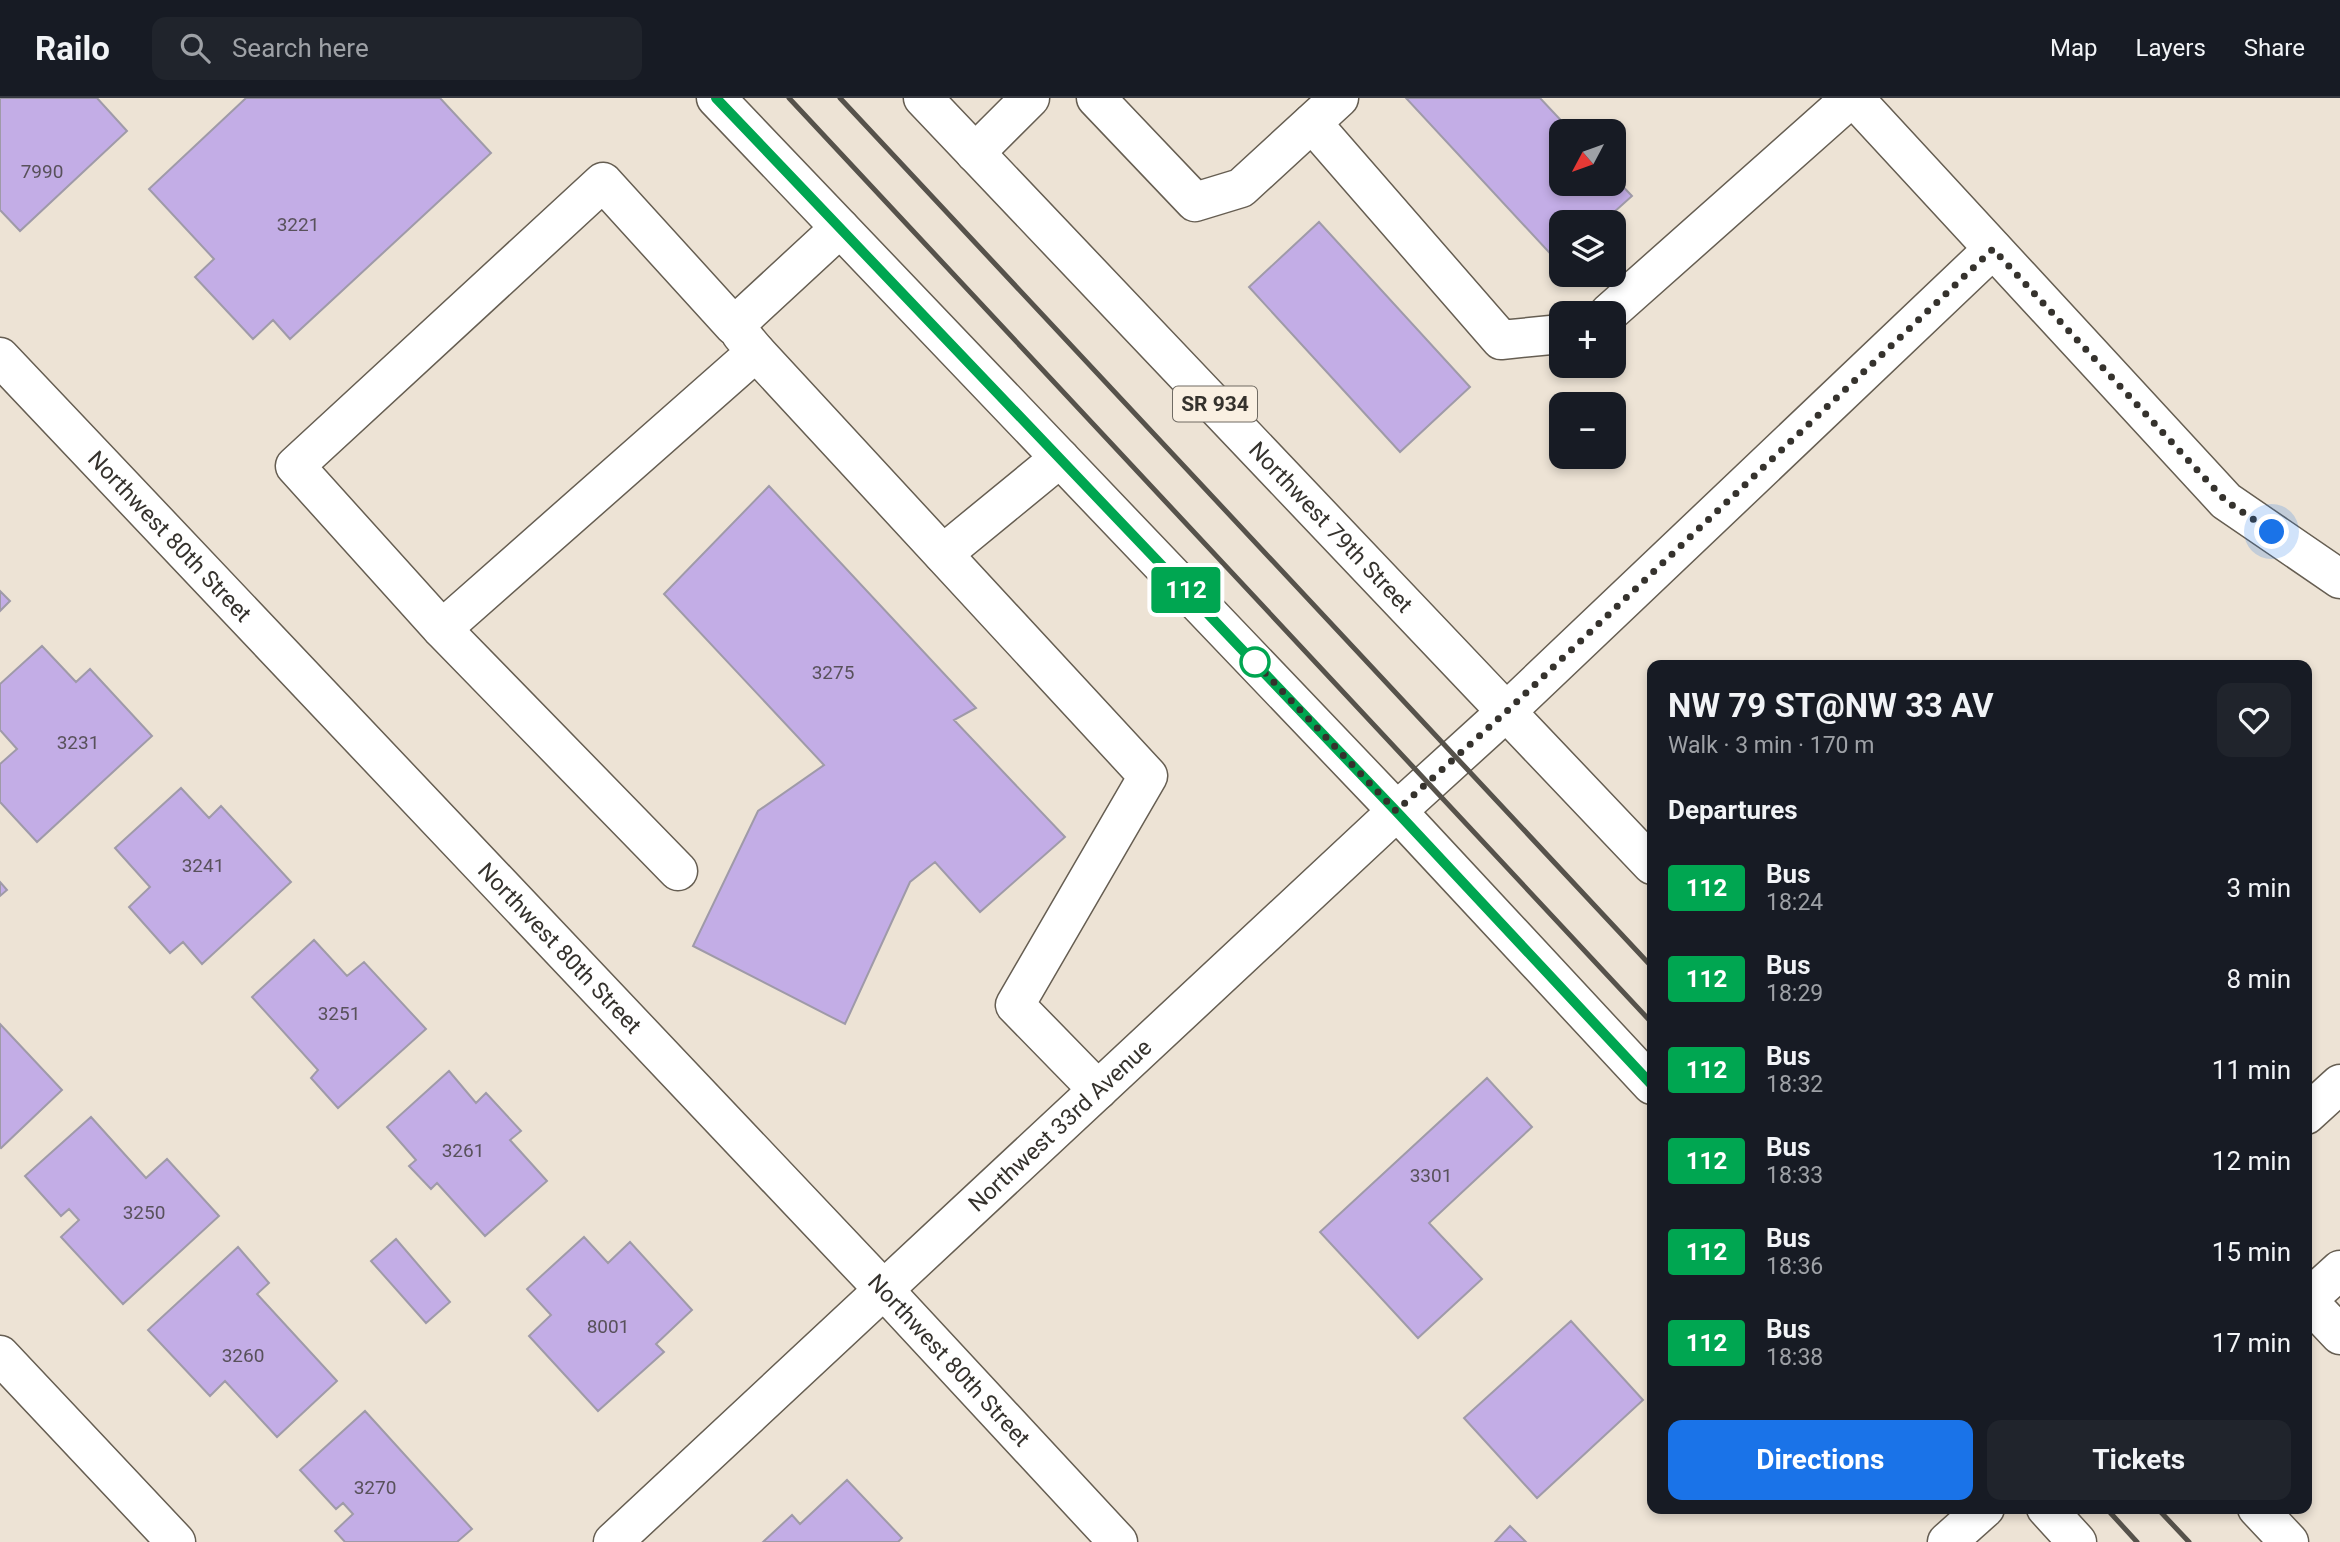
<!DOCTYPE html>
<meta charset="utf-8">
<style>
:root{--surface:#171b24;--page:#20242c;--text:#f1f3f6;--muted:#9ea1a6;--line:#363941;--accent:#1a73e8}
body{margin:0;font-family:Roboto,sans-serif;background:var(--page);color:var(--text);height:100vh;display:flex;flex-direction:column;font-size:26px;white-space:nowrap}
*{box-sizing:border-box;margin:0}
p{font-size:23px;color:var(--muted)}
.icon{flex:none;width:38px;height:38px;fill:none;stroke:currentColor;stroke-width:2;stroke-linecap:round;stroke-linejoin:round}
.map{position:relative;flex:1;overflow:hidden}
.drawer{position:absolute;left:1647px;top:562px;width:665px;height:854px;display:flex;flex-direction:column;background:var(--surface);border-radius:14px;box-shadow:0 4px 10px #0003}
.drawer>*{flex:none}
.badge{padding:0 14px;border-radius:5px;font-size:24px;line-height:46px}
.needle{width:46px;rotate:229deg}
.fabs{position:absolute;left:1549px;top:21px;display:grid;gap:14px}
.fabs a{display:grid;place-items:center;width:77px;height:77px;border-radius:14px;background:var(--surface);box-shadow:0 4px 10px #0003;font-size:35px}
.you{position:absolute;width:35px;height:35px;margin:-18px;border:5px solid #fff;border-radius:50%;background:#1a73e8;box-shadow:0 0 0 10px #1a73e833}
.map>.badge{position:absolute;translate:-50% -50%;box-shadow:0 0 0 4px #fff}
h2{padding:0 21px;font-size:26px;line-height:63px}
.round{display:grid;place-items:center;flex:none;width:74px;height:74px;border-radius:14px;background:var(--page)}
.headline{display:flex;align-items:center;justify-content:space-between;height:119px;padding:0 21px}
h1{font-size:33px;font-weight:700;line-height:52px}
.cta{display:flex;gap:14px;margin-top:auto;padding:14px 21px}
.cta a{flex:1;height:80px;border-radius:14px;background:var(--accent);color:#fff;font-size:28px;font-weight:700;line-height:80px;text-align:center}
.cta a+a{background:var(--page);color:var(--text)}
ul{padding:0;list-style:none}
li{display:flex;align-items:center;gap:21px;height:91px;padding:0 21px}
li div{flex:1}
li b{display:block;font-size:26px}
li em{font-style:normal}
li .badge{min-width:77px;font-weight:700;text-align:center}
header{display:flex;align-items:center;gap:42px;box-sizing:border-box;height:98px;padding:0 35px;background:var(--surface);border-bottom:2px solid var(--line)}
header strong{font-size:33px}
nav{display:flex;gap:38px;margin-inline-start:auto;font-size:24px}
.search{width:490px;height:63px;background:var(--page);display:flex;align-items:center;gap:18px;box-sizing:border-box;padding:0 24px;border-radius:14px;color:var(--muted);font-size:26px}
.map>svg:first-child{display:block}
</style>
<header>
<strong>Railo</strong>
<div class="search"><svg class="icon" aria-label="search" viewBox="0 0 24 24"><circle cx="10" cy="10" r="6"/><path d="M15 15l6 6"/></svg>Search here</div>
<nav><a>Map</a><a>Layers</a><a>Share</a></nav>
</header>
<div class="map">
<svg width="2340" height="1444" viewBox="0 0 2340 1444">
<rect width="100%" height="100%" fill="#ede3d5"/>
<path fill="#c3ade6" stroke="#9f9aa8" stroke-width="2" d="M0 0H97L127 33 20 133 0 112Z
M246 0H440L491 55 290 241 273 222 253 241 195 179 214 161 149 91Z
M1406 0H1540L1571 33H1561V86H1614V79L1632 98 1603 124H1561L1559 165Z
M1319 124 1470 289 1400 354 1249 189Z
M769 388 976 610 954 622 1065 739 980 814 935 764 910 784 845 926 693 848 758 713 824 667 664 496Z
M0 493 10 503 0 513Z
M42 548 76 584 90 571 152 638 37 744 0 704V666L17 651 0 632V586Z
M181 690 209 720 221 708 291 784 202 866 183 844 170 855 129 809 150 789 115 750Z
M0 784 7 792 0 798Z
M314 842 347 878 364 864 426 931 338 1010 311 980 318 972 252 899Z
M0 926 62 992 1 1050 0 1049Z
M449 973 476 1005 486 995 521 1033 510 1042 547 1083 485 1138 437 1085 431 1091 409 1068 416 1062 387 1029Z
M1487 980 1532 1029 1429 1125 1482 1181 1418 1240 1320 1134Z
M91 1019 146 1080 167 1061 219 1118 123 1206 61 1139 79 1122 69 1111 61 1118 25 1078Z
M584 1139 608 1165 630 1144 692 1212 656 1246 664 1254 598 1313 529 1238 551 1217 527 1191Z
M396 1141 450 1204 426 1225 371 1163Z
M238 1149 269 1185 257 1196 337 1283 277 1339 225 1283 210 1298 148 1232Z
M1571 1223 1643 1302 1537 1400 1464 1320Z
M365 1313 472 1431 457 1444H345L335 1433 353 1416 343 1405 336 1411 300 1372Z
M847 1382 902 1440 898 1444H763L792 1417 800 1426Z
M1510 1428 1526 1444H1495Z"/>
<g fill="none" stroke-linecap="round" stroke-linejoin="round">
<g stroke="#665e52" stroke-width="41">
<g id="minor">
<path d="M1096 0 1195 104 1241 90 1339 0"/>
<path d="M1854 0 2226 403 2340 481"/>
<path d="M1312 25 1501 242 1561 236"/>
<path d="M975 55 1030 0"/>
<path d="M1609 215 1851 0"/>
<path d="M756 254 1148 678 1015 907 1098 992"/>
<path id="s1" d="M0 259 884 1192 1118 1444"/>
<path d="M943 456 1060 360"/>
<path d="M442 531 756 254 741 236"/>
<path d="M678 773 442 531 295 368 603 84 734 228 840 130"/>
<path d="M2306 1017 2340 986"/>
<path d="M2340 1172 2307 1202 2340 1237"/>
<path d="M0 1257 176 1444"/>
<path id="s2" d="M613 1444 1397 713 1507 613 1993 151"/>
<path d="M1947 1444 1985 1410"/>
</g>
</g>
<g stroke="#665e52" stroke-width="41">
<g id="major">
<path d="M716 0 1397 713 1652 987"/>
<path id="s3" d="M923 0 1652 767"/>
<path d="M2046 1410 2077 1444"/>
<path d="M2257 1410 2289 1444"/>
</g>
</g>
<use href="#minor" stroke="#fff" stroke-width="38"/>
<use href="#major" stroke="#fff" stroke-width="38"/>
<path stroke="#56524b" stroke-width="5" d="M789 0 1652 925
M840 0 1652 869
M2106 1410 2137 1444
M2157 1410 2189 1444"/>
</g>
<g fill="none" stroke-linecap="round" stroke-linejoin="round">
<g stroke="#fff" stroke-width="16">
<path id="line" d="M716 0 1396 713 1652 987"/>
</g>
<use href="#line" stroke="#00a651" stroke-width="10"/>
<path stroke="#35322d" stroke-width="7" stroke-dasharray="0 12.6" d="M1255 564 1247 556 1396 713 1507 613 1993 151 2226 403 2272 434"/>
</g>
<circle fill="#fff" stroke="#00a651" stroke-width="3.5" cx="1255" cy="564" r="14"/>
<g text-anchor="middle" stroke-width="7" stroke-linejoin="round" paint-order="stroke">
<g font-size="19" fill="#58515b">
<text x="42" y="80">7990</text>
<text x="298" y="133">3221</text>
<text x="833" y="581">3275</text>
<text x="78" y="651">3231</text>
<text x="203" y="774">3241</text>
<text x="339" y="922">3251</text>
<text x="463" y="1059">3261</text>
<text x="1431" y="1084">3301</text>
<text x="144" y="1121">3250</text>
<text x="608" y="1235">8001</text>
<text x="243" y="1264">3260</text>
<text x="375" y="1396">3270</text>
</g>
<rect fill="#faf0e2" stroke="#706b63" stroke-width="2" x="1173" y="288.5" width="84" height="35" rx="5"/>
<g font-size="21" font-weight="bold" fill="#35322d">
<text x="1215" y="313">SR 934</text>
</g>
<g font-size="23" fill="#35322d" stroke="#faf0e2">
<text dy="8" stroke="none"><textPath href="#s3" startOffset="592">Northwest 79th Street</textPath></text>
<text dy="8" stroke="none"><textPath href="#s1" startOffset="247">Northwest 80th Street</textPath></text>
<text dy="8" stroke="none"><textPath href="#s1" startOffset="814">Northwest 80th Street</textPath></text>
<text dy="8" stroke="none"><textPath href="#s2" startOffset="611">Northwest 33rd Avenue</textPath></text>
<text dy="8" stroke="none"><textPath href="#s1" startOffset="1381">Northwest 80th Street</textPath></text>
</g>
</g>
</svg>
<div class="fabs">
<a><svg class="needle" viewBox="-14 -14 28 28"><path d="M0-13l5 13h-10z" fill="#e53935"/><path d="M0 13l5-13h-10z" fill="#9ea1a6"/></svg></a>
<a><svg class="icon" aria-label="layers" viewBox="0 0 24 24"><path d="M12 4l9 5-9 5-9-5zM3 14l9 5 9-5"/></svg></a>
<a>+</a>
<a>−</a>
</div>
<div class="you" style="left:2272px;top:434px"></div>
<b class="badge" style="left:1186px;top:492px;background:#00a651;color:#fff">112</b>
<section class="drawer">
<div class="headline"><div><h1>NW 79 ST@NW 33 AV</h1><p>Walk · 3 min · 170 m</p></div><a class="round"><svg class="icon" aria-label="heart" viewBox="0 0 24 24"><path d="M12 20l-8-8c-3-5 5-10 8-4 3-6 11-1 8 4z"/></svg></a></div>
<h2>Departures</h2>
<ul>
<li><span class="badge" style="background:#00a651;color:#fff">112</span><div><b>Bus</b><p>18:24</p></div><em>3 min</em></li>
<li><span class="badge" style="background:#00a651;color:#fff">112</span><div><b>Bus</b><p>18:29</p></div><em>8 min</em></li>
<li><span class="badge" style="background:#00a651;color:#fff">112</span><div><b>Bus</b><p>18:32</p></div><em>11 min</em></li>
<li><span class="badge" style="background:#00a651;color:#fff">112</span><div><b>Bus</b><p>18:33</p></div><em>12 min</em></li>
<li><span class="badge" style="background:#00a651;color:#fff">112</span><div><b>Bus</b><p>18:36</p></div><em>15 min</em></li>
<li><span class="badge" style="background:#00a651;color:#fff">112</span><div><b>Bus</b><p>18:38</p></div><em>17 min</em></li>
</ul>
<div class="cta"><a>Directions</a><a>Tickets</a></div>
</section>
</div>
